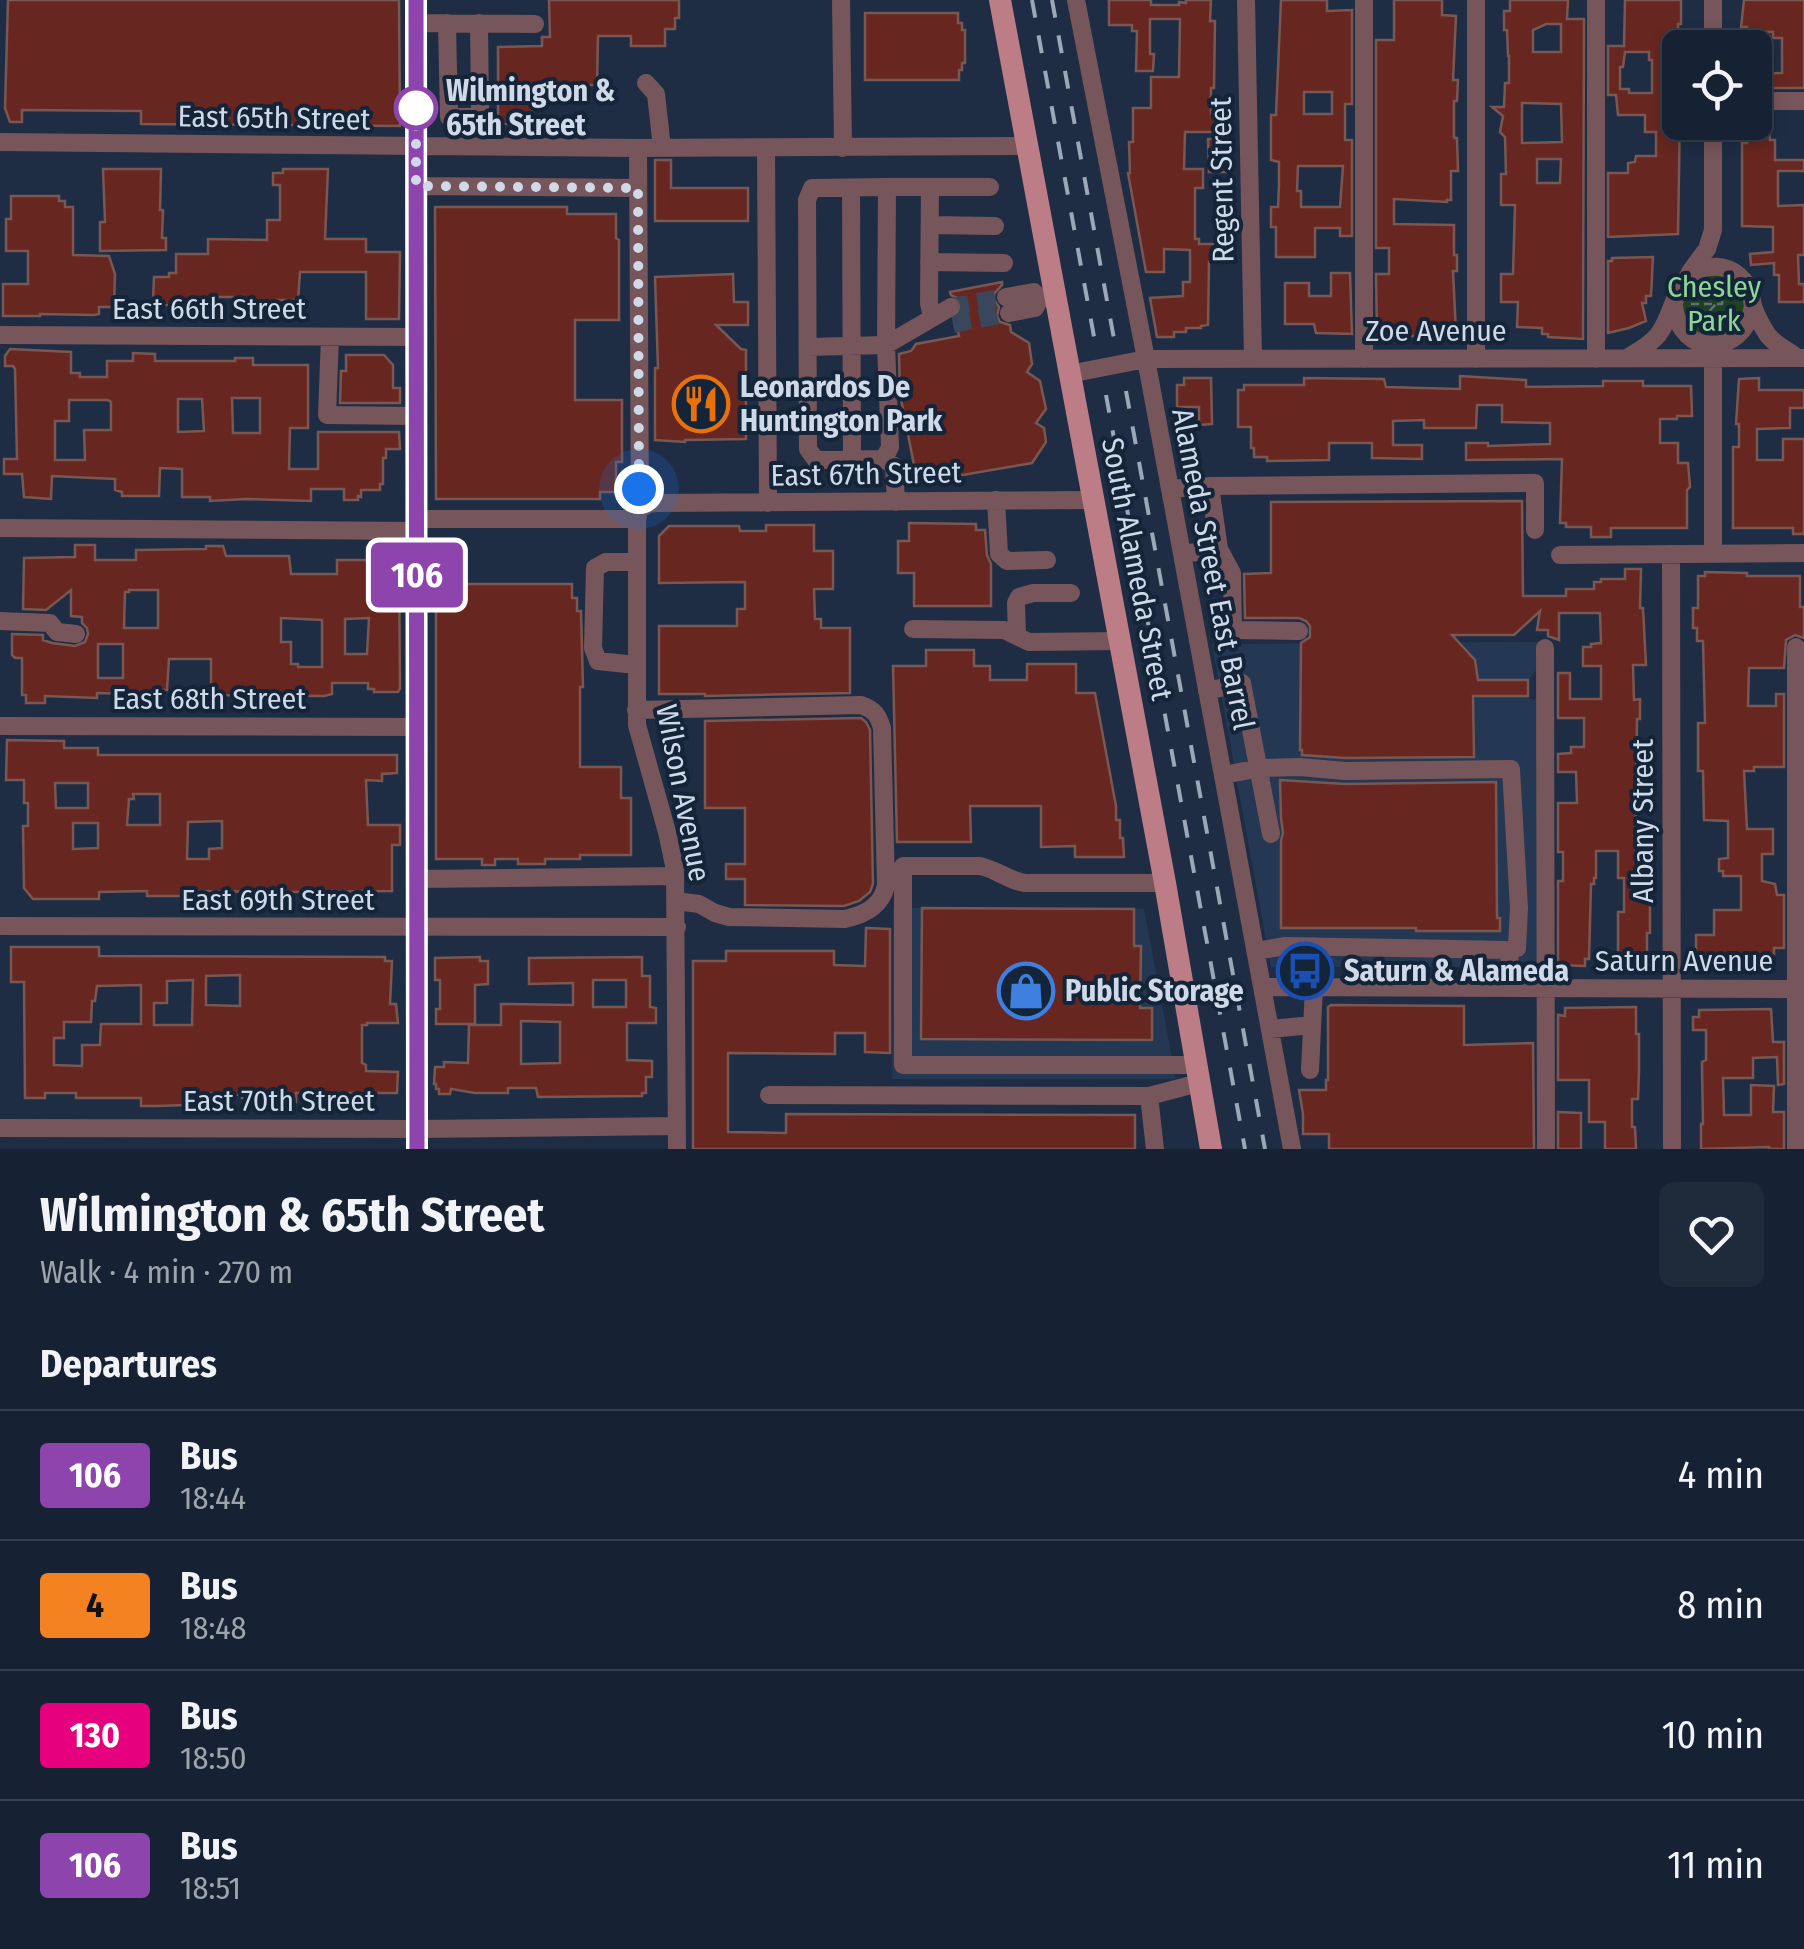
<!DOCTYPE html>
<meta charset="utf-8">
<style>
:root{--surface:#162233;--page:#1f2a3b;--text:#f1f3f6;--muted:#9ea4ac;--line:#353f4e}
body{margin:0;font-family:"Fira Sans Condensed",sans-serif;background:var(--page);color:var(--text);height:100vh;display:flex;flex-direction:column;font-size:38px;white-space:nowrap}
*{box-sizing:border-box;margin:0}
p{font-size:32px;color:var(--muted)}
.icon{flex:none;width:55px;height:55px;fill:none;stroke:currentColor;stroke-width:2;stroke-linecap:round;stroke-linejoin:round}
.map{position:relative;height:1149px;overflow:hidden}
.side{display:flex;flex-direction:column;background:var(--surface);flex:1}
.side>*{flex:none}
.badge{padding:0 20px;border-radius:8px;font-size:35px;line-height:65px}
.buttons{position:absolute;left:1662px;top:30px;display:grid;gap:20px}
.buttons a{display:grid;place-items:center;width:110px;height:110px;border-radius:15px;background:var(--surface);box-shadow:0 5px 15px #0003,0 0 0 2px var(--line);font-size:50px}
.you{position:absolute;width:50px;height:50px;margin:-25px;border:8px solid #fff;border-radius:50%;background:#1a73e8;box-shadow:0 0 0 15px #1a73e833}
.map>.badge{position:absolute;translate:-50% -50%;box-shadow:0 0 0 5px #fff}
h2{padding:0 40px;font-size:38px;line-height:90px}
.round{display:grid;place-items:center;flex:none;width:105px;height:105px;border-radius:15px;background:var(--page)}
.headline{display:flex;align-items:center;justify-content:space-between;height:170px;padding:0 40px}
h1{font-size:48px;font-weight:700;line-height:75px}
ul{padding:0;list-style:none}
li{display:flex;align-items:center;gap:30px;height:130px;padding:0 40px;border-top:2px solid var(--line)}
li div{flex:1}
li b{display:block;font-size:38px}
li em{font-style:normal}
li .badge{min-width:110px;font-weight:700;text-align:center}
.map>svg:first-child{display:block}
</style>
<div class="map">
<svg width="1804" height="1149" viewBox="0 0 1804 1149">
<rect width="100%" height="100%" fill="#1e2d44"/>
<path fill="#243854" d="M1538 642V668L1528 680V696L1529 699H1540V967H1271L1212 644Z
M893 908 1144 909 1176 1079H892Z"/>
<path fill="#1e4122" d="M1682 305a32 32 0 1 1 64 0a32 32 0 1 1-64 0Z"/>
<path fill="#672720" stroke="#795752" stroke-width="2.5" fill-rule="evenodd" d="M8 0H399L400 126 141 124V111L22 110V122H10L5 108Z
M549 0H679V18H675V29H665V46H631V36H598L597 85H532V124H498V47L542 46V37H550Z
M1109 0H1151V5H1179V2L1186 3V0H1211L1210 21H1215L1214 88H1211V114L1215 113V132H1185L1184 169H1203V188H1195V239H1199V244H1220V262H1209L1208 325 1201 326V328H1186V332H1174V337H1157L1150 298 1183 296V282H1190V250L1164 249V272H1146L1128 173H1130L1129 142H1133V108H1151V77H1179L1180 19H1150V54H1154L1153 71H1136L1137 31H1132V25H1109Z
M1281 0H1327V11L1352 10V104H1345V140H1352V236H1340V228H1315V257H1276V227H1271V207H1278L1279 185V162L1271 160V115H1276ZM1304 92H1332V114H1304ZM1298 166H1343L1340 207H1301V191H1297Z
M1394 0H1442V15L1456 16 1453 80H1458L1457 101H1454V138H1457L1458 171H1451V200H1447V202L1394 199V224L1454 225V255H1457V271H1453L1456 333H1451V336H1377L1376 274H1389V248H1376V40H1394Z
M1510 0H1568L1567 19H1584L1583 339 1548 337V334H1542V328L1517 327 1518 302H1501V274H1513L1515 205H1501V174H1506L1505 137 1500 132 1503 116 1492 107H1504L1505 83H1509V56H1508L1507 30H1504V11H1510ZM1546 24H1561V52H1533V30ZM1522 103 1561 104 1562 142 1522 143ZM1537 159H1561L1560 183H1537Z
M1625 0H1681V24H1678V47H1680V65H1678V82L1680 86 1677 93V112H1680L1678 234 1608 237V173H1628V163L1635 162 1636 156H1656V132H1645V115H1618L1616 95H1608V46H1624ZM1625 52H1649V60H1652V93H1629V89H1620V67H1623Z
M1744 0H1804V88H1755V74L1782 73V38H1773V32L1747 31V27H1741Z
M865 13H958V23H962V30H965V63H962V70H959V80H865Z
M1755 114H1768L1770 140H1775V160H1804V171H1778V206L1804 205V255H1798L1799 284H1804V302H1779V275H1774V263L1751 265 1750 254 1773 252V227L1742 226V143H1747V122H1755Z
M1208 139H1226V172H1209Z
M655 160H671V188H748V221H655Z
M103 169H161L160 210H163L162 238H166V250L100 251V222H105Z
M283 169H328L325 239H366V252H400L399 319H366V272H300L298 300H276V302H259V306H239V297H217V299H197V305H155L153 302 154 277H169V273H176V254H208V239L267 240V220H280V185H273V173H283Z
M11 196H59V201H65V207H73V255L109 256 115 274 114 307H99V314L94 315 40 314V316H3V284H28V251H6V219H11Z
M435 207H567V214H616V238L619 240V320H575V400H622V462H616V492H600V499H436Z
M1653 257 1651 296H1646V303H1642L1646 321 1629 328 1608 333V261H1612V258Z
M1331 273H1350L1352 334 1316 333 1314 324H1285V283H1309V296H1331Z
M733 274 734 302H748V325H716L741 349 746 350V439L685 440V442L655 440V368H658L655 277Z
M1002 282V285L994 294V300L999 307 997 316 1000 322 1010 325 1011 332 1029 343 1032 364 1027 372 1040 381 1046 409 1036 423 1044 428 1046 442 1032 463 957 476 954 473 936 477 930 472 916 475 900 394 899 354 911 351 916 344 959 336 955 319 961 314 963 306 961 300 951 295 950 292Z
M10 349 71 352V373H80V377H107V361H133V353L155 354V361H235V358H253V365H308V428H290L289 469H318V432H399L400 449H386V458H383V484H380V490H361V497L358 496V500H344V489H311V501L246 499 210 501V497H182V469L160 468 159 496H122V492L115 490V479L52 476 51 499 24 497 22 474H4V459H17L15 369 13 366H5V356ZM232 398H260V433H233ZM178 399H202L204 431 178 432ZM69 400H108L111 402V430H84L85 460H55V421H69Z
M346 355H384L393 365V388H400V403H340L341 371H346Z
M1460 376 1526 380V387L1603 386V381H1643V386H1691L1692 416H1677V419H1660V443H1678V463H1688L1690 487 1687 490V528H1611V537H1591V527H1566V523H1560L1562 459 1466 460V443H1488V446L1550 444V423L1502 422V405H1477L1476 428H1424V420L1393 421V445H1422V459L1372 458V443H1329V460L1267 461V457H1254V448H1251V427H1238V390H1244V385H1304V378L1384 379 1386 387 1460 389Z
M1184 378H1211L1212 424 1199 425V407H1177V385H1184Z
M1759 378V390H1804V408H1790V428L1757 429V460H1783V439H1804V534H1793V528H1733V447H1739V424H1736L1739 379Z
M1522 501 1523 596H1566V589H1594V582H1601V579H1625V569H1641L1640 608H1643L1646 665H1633L1634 700 1640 699V719H1637L1635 861H1642V866H1646V881H1650V933H1647V958H1618V912H1624V878H1618V851H1596V878H1594V884H1591L1589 959H1585V966L1558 965V881H1563V852H1558V803H1577L1576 772H1558V754L1571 753V747H1584V718H1558V673H1570V699H1601V666H1583V647H1591V644L1601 643 1600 613H1559V640L1548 636V630H1537L1540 611 1514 635H1452L1475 660 1478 680H1528V696H1473L1474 757 1345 758 1302 755V750H1300L1301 643 1310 637V626L1306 621 1299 618H1245L1244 574 1271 573V502Z
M909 523 976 524V530H985L987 555 991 564V606H914V573H898V541H909Z
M766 525H814V551H833V589H814L815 619H821V628H850V693L705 696V694H659V626H737V609H745V582L659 583V536L669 526H739L740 531H766Z
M75 545H95V560H136V550L206 549V546H223L226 556H289L291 574H337V560H367V547H392L399 555 400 689 398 692H374V689H368V683H332V694L324 696 211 695V659H169L167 690H163V695L97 693V698L45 696V703H26V695H22V658H15L12 655V634L43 635V640L52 643 75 646 85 642 88 634 87 628 82 623V617L71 616V590L46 610 23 609 24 558 75 557ZM129 590H158V628H124L125 592H129ZM281 618 322 620V667H298V664H291V642H281ZM369 618 367 654H345V619ZM98 644H123V678H98Z
M1705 572 1747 573V576H1800V607H1804V638L1795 635 1786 640 1784 668H1749L1748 706H1776V694H1784V767H1754V771H1744L1747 829H1773V854H1762V881L1775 884 1777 895H1784V948H1774V954H1730V961H1718V958L1714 957H1696V935H1714V910H1741V876H1723V871H1719V859L1728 858V821L1704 820 1703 771H1698V723H1705L1703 641H1697V628H1693V608H1698V576H1705Z
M436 584H572V598H577V611H581L583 687H580V767H621V798H631V855H580V859H545V864H518V859H495V865H482V859H436Z
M926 650H974V666H990V680H1027V664H1076V693H1095L1116 806V820H1120V838H1123L1124 857H1075V846L1041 847V806H970L971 842H897L893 666H926Z
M861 718 866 722 870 730 873 884 870 892 859 901 844 906 745 905V879H726V864H745V808H705V721Z
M7 740 64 741V748H98V755H397V773L382 774V781L366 780 368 825H400V845H392V891L291 892V896L277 895V892L192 891V896H147V891L99 892V899H33L24 888 23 826H28V803H24V780H6ZM55 783H88V808H56ZM133 794H160V825H127L129 799H134ZM222 821V848L209 849V859H187L188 822ZM73 823H98V848L73 849Z
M1280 780 1345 784 1496 782 1497 918H1500V931H1416V928H1281V841L1283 833 1281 818Z
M922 908 1134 909V946H1141L1140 1008H1152V1040L921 1039Z
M866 928 890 929V1053L865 1052V1033H835V1054L728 1053V1132L786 1133V1114L1135 1115V1149H693V961H726V951H834V965L865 966Z
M11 947H99V956L385 957V961H392L390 1004H396L398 1023H367V1025H362V1063L366 1065V1071L398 1072 397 1093H296V1102H275V1098H242V1095L186 1092V1105L156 1106H141V1098H76V1093H45V1098H25L24 982H11ZM240 975V1006L206 1005V976ZM193 980 192 1025H154V1003H167V981ZM141 985V1024H101L100 1045H82V1066L54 1065V1038H64V1022H91L92 1001H95L97 986Z
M480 957V961H488V984L475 985V1024H436V1009H440V980H435V958Z
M642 957V976H650V1007L656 1008V1023H627V1060L652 1061V1077H646V1093H642V1096L538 1097 536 1088H508V1093H475L451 1089 450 1094H439V1089H436V1084H434L435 1067H444V1062L468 1063 469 1025H501V1004L573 1005V983L529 984V958ZM593 980H626V1007H593ZM521 1021 560 1022V1063L521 1064Z
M1331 1005 1464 1006V1045L1533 1043 1534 1149H1329V1134H1303V1114L1299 1090H1326V1080H1328V1007Z
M1636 1007V1034H1639V1071L1638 1099H1632V1127H1635L1636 1149H1605V1122H1589V1080H1558V1015L1565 1016V1008Z
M1771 1009 1773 1042H1784V1084L1778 1085 1777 1057 1753 1058V1078H1723L1724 1115H1751V1085L1774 1086 1773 1112H1784V1149H1769V1147L1701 1149V1124H1703L1702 1067V1062L1706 1060V1030H1693V1017H1699V1010Z
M1558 1112 1581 1113V1149H1558Z"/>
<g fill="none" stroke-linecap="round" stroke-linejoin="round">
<path stroke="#39475d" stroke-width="18" stroke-dasharray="18 9" stroke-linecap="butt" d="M951 307 1006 297
M953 324 1009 313"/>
<path stroke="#606d81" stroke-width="2.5" stroke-dasharray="8 5" stroke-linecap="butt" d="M1691 304H1716L1697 324
M1717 304H1722L1724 287"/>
<path stroke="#76565a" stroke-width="18" d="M416 0 417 1149
M841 0 843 148
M1076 0 1146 359 1292 1149
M1246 0 1253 359
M1364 0V359
M416 23 535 24
M447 23 449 117H476L480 109 479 23
M1713 48V0
M646 83 656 94 662 148
M1755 101H1804
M0 142 638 148 1027 146
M638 148 640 509 637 519V725L667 832 675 870 677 1149
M766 148 768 503
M416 186 638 188
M887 187H930
M851 188 852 459
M930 225 995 226
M929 262 1004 263
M1690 272 1707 249 1713 230V122
M1006 297 1034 292 1040 299 1055 296
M1674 306C1680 357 1742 358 1753 307
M1009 313 1035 308 1040 299
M932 317 929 303 930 187H990
M0 335 417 337
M330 337 327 415 417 416
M1713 345V554
M808 347 886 345 887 187 812 188 807 200 808 449 816 460 884 459 890 447 886 345 951 307
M1627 358C1638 351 1650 345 1658 335 1677 311 1674 267 1713 267 1723 266 1734 270 1741 278 1750 286 1751 295 1753 306 1756 315 1762 326 1767 334 1775 346 1788 349 1797 358
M1476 359V0
M1596 359V0
M1069 374 1146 359 1804 358
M884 459 894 466 896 502
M1170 489 1210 486 1535 483V530
M996 500 999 554 1007 561 1047 560
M640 509 648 504 655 503 1093 500
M417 519H637
M0 528 417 531
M1219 549 1232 573 1233 630 1299 631
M1182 554 1219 549 1210 486
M1671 554 1672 1149
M1560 555 1804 553
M0 621 50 623 57 632 76 634
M913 629 1004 630 1029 642 1120 641
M1017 636 1016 603 1019 597 1033 593H1071
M1796 647V1149
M1545 648 1546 1149
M636 665 598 661 593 648 595 568 606 562H637
M1207 691 1242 683 1271 834
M636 710 861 705C875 710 878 715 882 728L886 886C881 907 864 915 845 919L729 917 715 913 699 904 676 901
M0 726 417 727
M1223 775 1261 768 1300 767 1345 771 1511 769 1519 908 1517 948 1509 950
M418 879 675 876
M1165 883H1025C1009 881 996 869 980 866H903V1065H1196
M0 926 677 927
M1256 951 1286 946 1509 950 1511 988
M1263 987 1804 989
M1271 1029 1312 1025
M1310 1070 1314 987
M769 1095 1149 1096 1199 1083
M1149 1096 1155 1149
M0 1128 417 1129 677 1126"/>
<path stroke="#bc7d86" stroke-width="22" d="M1000 0 1165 883 1211 1149"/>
<path stroke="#9ca7b8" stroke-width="4" stroke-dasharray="18 18" stroke-linecap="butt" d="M1032 0 1095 342
M1052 0 1114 339
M1126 391 1265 1149
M1106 395 1245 1149"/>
</g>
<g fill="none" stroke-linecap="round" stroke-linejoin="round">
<g stroke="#fff" stroke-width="22">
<path id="line" d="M416 0 417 1149"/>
</g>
<use href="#line" stroke="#8e44ad" stroke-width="15"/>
<path stroke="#cfd9e8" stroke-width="10" stroke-dasharray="0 18" d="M416 108V186L638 188 639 489"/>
</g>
<defs>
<g id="restaurant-ring" transform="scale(2.875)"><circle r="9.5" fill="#142439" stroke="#e8710a" stroke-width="1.5"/><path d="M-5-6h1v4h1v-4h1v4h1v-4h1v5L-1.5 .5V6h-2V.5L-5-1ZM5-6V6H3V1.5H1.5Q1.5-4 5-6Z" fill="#e8710a"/></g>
<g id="bus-ring" transform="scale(2.875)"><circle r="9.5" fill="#142439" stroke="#1a4fb4" stroke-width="1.5"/><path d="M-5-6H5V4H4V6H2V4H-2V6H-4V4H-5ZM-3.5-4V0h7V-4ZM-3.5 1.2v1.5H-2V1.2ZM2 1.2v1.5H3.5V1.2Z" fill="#1a4fb4"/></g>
<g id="shop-ring" transform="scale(2.875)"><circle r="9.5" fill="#142439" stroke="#3f7fe0" stroke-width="1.5"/><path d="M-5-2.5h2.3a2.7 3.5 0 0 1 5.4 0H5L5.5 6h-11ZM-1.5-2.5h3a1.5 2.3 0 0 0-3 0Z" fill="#3f7fe0"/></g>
</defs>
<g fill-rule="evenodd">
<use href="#restaurant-ring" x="701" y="404"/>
<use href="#bus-ring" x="1305" y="971"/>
<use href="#shop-ring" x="1026" y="991"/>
</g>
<circle fill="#fff" stroke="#8e44ad" stroke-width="5" cx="416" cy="108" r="20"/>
<g text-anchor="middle" stroke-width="8" stroke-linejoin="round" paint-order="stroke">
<g font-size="30" font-weight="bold" fill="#cfd9e8" stroke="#142439" text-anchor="start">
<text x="446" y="101">Wilmington &amp;<tspan x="446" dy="34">65th Street</tspan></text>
</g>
<g font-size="30" fill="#cfd9e8" stroke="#142439">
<text transform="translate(274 118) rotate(1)" y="10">East 65th Street</text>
<text transform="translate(1222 180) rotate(-91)" y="10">Regent Street</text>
<text x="209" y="319">East 66th Street</text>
<text x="1436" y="341">Zoe Avenue</text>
<text transform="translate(866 474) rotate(-1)" y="10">East 67th Street</text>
<text transform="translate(1137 569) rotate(79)" y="10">South Alameda Street</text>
<text transform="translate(1213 569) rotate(79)" y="10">Alameda Street East Barrel</text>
<text x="209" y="709">East 68th Street</text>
<text transform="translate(683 793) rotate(79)" y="10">Wilson Avenue</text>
<text transform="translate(1643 821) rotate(-90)" y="10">Albany Street</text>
<text x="278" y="910">East 69th Street</text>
<text x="1684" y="971">Saturn Avenue</text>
<text x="279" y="1111">East 70th Street</text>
</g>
<g font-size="30" fill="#8bd892" stroke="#142439">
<text x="1714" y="297">Chesley<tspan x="1714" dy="34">Park</tspan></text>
</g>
<g font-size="30" font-weight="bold" fill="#cfd9e8" stroke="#142439" text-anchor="start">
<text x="740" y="397">Leonardos De<tspan x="740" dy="34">Huntington Park</tspan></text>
<text x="1344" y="981">Saturn &amp; Alameda</text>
<text x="1065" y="1001">Public Storage</text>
</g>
</g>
</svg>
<div class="buttons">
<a><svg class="icon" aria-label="locate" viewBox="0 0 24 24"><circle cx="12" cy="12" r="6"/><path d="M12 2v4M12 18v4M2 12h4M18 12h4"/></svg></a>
</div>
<div class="you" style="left:639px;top:489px"></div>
<b class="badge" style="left:417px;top:575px;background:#8e44ad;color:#fff">106</b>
</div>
<section class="side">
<div class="headline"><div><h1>Wilmington &amp; 65th Street</h1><p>Walk · 4 min · 270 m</p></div><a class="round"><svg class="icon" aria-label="heart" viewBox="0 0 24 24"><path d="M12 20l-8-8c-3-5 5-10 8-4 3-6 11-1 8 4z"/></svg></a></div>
<h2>Departures</h2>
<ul>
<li><span class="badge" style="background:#8e44ad;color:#fff">106</span><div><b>Bus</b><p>18:44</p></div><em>4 min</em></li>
<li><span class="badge" style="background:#f58220;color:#111">4</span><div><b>Bus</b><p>18:48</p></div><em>8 min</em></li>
<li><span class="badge" style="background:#e6007e;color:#fff">130</span><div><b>Bus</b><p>18:50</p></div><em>10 min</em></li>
<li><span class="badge" style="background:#8e44ad;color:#fff">106</span><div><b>Bus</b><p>18:51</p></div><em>11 min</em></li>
</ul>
</section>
